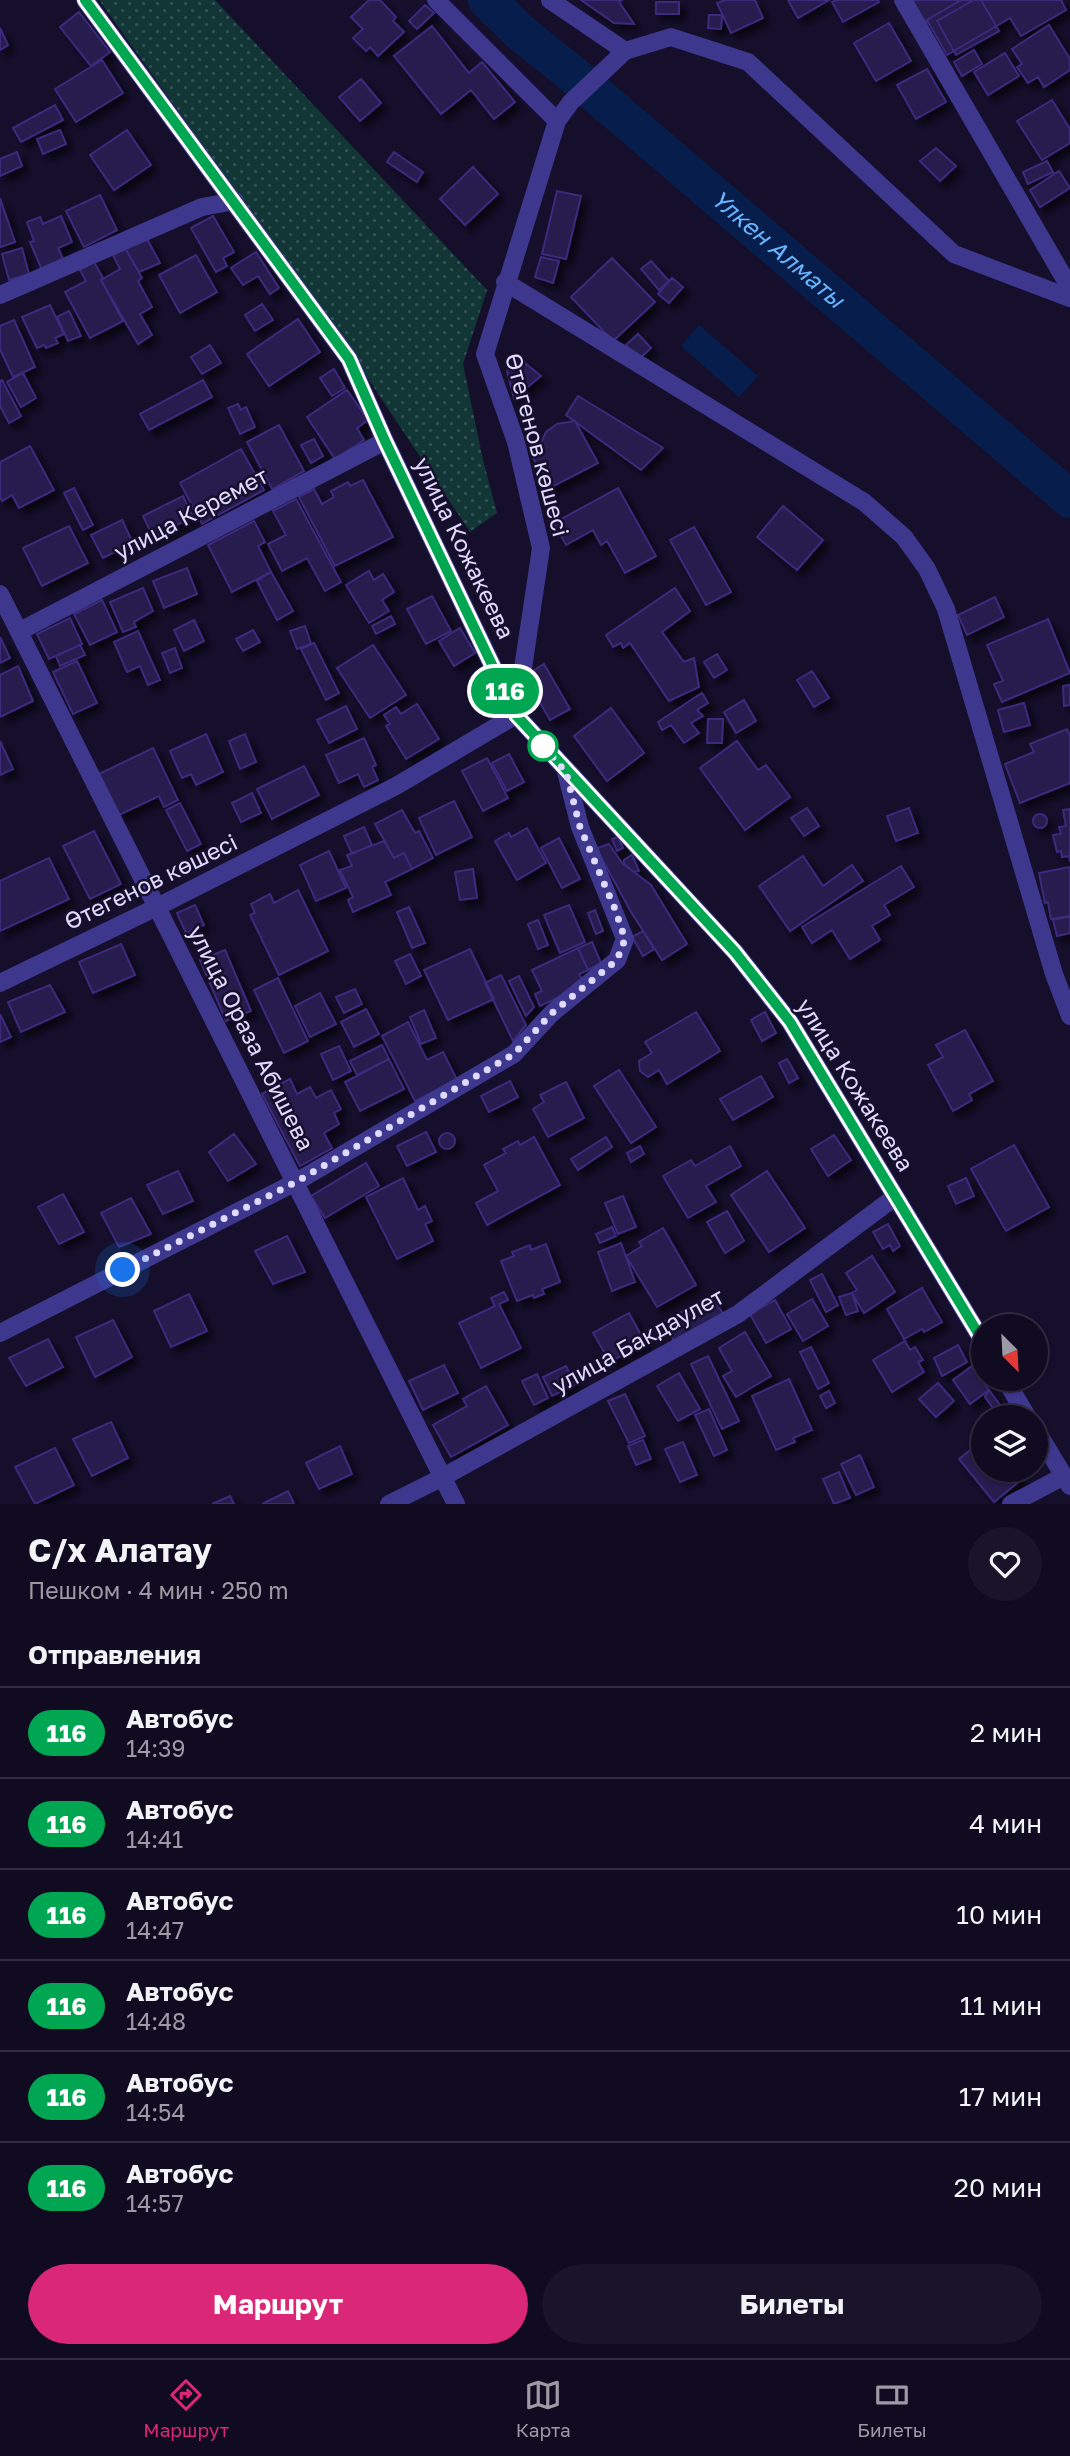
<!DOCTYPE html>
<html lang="ru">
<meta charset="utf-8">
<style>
:root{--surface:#100b21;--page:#19142a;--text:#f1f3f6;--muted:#9c9ba5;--line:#302b3f;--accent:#db2777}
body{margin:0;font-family:"Golos Text",sans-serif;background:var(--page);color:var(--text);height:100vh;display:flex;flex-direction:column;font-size:26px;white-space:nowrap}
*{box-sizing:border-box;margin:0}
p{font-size:23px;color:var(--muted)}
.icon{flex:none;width:38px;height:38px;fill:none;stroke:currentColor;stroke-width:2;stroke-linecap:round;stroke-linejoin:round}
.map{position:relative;height:1504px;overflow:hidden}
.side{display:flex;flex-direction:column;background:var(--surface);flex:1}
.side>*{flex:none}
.badge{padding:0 14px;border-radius:23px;font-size:24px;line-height:46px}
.needle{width:46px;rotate:156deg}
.buttons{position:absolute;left:971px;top:1314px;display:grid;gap:14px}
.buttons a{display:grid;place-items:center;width:77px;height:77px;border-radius:50%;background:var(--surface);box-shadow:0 2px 5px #0004,0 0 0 2px var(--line);font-size:35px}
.you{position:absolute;width:35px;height:35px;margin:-18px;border:5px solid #fff;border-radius:50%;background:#1a73e8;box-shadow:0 0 0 10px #1a73e833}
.map>.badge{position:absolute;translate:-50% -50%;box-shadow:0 0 0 4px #fff}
h2{padding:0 28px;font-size:26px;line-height:63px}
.round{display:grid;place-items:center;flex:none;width:74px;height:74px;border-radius:37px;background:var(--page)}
.summary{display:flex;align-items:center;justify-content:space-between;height:119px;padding:0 28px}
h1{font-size:33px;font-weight:700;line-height:52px}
.button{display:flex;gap:14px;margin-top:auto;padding:14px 28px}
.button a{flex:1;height:80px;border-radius:42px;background:var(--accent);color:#fff;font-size:28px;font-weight:700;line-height:80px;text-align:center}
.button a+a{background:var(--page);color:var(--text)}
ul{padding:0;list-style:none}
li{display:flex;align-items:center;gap:21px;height:91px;padding:0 28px;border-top:2px solid var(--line)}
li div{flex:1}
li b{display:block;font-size:26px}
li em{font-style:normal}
li .badge{min-width:77px;font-weight:700;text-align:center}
.tab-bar{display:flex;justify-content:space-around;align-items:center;height:98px;border-top:2px solid var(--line);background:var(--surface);font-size:19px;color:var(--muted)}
.tab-bar a{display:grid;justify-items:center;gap:4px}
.tab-bar .on{color:var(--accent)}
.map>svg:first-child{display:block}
</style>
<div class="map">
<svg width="1070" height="1504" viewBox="0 0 1070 1504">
<defs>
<pattern id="grass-dots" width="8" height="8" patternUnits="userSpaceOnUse" patternTransform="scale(1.75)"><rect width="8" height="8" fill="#123636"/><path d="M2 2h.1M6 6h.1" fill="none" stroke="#345254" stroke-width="1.8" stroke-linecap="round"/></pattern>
<filter id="shadow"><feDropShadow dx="6" dy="6" stdDeviation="3.5" flood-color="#0009"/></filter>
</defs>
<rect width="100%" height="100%" fill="#150f2c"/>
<path fill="url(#grass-dots)" d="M99 0H215L487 290 463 364 483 460 497 513 470 532 353 356Z"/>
<path fill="#071e4d" d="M699 325 758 376 739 397 681 346Z"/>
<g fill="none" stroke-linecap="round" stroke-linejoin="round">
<path stroke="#071e4d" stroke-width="38" id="s1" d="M487 0 521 33 571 73 1070 499"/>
</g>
<path fill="#261a4e" stroke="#3d2a7c" stroke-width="2" filter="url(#shadow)" d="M369 0H380L396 17 393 21 404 32 378 56 370 47 366 51 353 38 363 29 351 17Z
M581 0H622L619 2 634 24 614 23Z
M725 0H755L763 18 731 33 717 3Z
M788 0H829L798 18Z
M837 0H878L879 2 843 22 832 2Z
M910 0H961L927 20 926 26Z
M961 0H1061L1066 10 1021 36 1010 18 947 55 927 20Z
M974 0H981L999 31 956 55 937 21Z
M656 2H679V14H656Z
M425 5 434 13 417 29 409 21Z
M79 12 110 52 91 66 60 27Z
M709 15H722L721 29 708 28Z
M889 23 911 61 876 81 854 43Z
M1049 25 1070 59V70L1044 87 1038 77 1028 83 1017 67 1022 64 1012 49Z
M432 26 469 73 482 62 515 102 494 119 471 90 441 114 394 56Z
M0 28 8 45 0 50Z
M974 50 982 64 962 76 954 62Z
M1005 53 1019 76 988 95 974 72Z
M102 60 123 93 76 122 55 89Z
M927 69 946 102 916 119 897 85Z
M361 79 381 103 360 121 339 97Z
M1052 100 1070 129V143L1042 160 1017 121Z
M55 105 63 120 21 142 13 128Z
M60 130 66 144 43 154 37 139Z
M127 130 151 165 114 190 90 155Z
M936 148 956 166 940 181 920 161Z
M17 152 22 166 0 176V159Z
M394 152 423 172 417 182 387 162Z
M1047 161 1053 172 1028 184 1023 172Z
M473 167 498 194 465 225 440 199Z
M1059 171 1070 188 1040 207 1030 190Z
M557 191 581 196 566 259 542 254Z
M100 195 117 230 84 247 66 211Z
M0 198 15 242 0 247Z
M61 216 72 242 58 248 64 261 42 270 30 242 34 241 27 222 40 217 43 224Z
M213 216 234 252 223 258 227 266 216 272 191 228Z
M147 239 160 263 139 272 125 248Z
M22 248 29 274 9 280 2 254Z
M125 248 142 278 138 281 152 307 140 314 152 335 138 344 101 280 120 269 113 255Z
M256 252 279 288 270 294 258 276 243 285 231 268Z
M196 255 217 292 180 313 159 275Z
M541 257 559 261 553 283 535 277Z
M612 258 655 302 613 341 571 297Z
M651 261 669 281 659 290 641 269Z
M94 262 103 278 101 280 123 321 90 338 65 292 86 281 80 270Z
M672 278 683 287 669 303 658 294Z
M262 304 273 320 255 331 245 315Z
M50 305 64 334 55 338 58 343 46 348 44 345 37 348 22 317Z
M69 311 81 336 68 341 57 317Z
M298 319 320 352 269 386 247 354Z
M14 320 35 367 13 377 0 349V326Z
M638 334 651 348 639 359 626 345Z
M210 345 221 363 202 374 191 357Z
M520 359 541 376 514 398 507 371Z
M334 369 345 388 332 396 320 378Z
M23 373 36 398 21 407 7 382Z
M2 380 21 416 9 423 0 406V381Z
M203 380 212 397 149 430 140 414Z
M347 390 368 420 357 428 364 440 335 459 307 417Z
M578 396 663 448 641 470 566 415Z
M238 404 241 410 246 407 255 427 240 434 228 408Z
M575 421 598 463 548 489 528 447 541 443 546 432 557 424Z
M279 425 304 471 272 489 247 442Z
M314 439 323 456 311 463 301 445Z
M30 446 54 490 19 508 12 495 2 501 0 497V462Z
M241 449 264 490 202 524 180 483Z
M363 480 393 537 335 566 299 497 314 489 322 504 334 497 331 491 348 482 350 486Z
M74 488 93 525 83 530 64 493Z
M618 488 656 556 625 573 607 541 601 545 593 530 566 545 554 523Z
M183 496 193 517 153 537 143 516Z
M296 499 341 582 325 591 307 558 282 571 268 544 286 535 273 511Z
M783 506 823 540 797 570 757 537Z
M122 520 133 543 103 558 91 535Z
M254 521 265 542 258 546 271 572 232 592 208 545Z
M69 526 88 563 42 586 23 548Z
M694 527 731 592 706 605 670 540Z
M187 568 197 594 164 608 153 581Z
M369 571 374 580 383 574 394 592 382 600 389 611 369 623 346 585Z
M271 572 293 611 277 620 257 581Z
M143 588 153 611 134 622 136 627 123 632 110 602Z
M675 588 690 611 662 632 684 662 694 658 699 687 669 701 630 643 623 648 621 643 613 647 606 635Z
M432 596 451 631 426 644 407 609Z
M995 597 1004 617 967 635 958 615Z
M102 600 117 632 90 645 74 614Z
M391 616 395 624 376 634 372 626Z
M70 618 82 644 49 659 37 634Z
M1048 619 1070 673 1002 702 994 684 1003 681 987 645Z
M194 620 204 641 184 651 174 630Z
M305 626 311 644 297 649 290 631Z
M460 628 475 653 454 666 439 641Z
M253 630 260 642 243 651 236 639Z
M138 631 160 680 148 685 140 666 127 672 114 642Z
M0 637 10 658 0 663Z
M314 643 339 693 326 700 301 649Z
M80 645 85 655 60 666 56 656Z
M373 645 406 695 370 718 337 668Z
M175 648 182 668 170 673 162 653Z
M717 654 727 670 714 678 704 662Z
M77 661 97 703 73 714 53 672Z
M544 664 570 709 550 720 532 689 536 687 528 674Z
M18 666 33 701 0 717V675Z
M812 671 829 698 814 707 797 680Z
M1070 685V705L1064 706 1063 686Z
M702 693 708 703 697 710 703 716 691 723 699 733 684 743 671 725 662 730 658 722Z
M744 700 756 721 736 733 724 712Z
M1024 703 1030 725 1004 732 998 710Z
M417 704 439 739 406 759 386 726 390 724 384 715 396 707 401 714Z
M346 706 357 729 329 743 317 720Z
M611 708 644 753 607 781 574 736Z
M708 719H723L722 743H707Z
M1067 729 1070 736V783L1020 803 1005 764 1034 752 1030 744Z
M206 734 223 772 196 785 191 774 182 778 170 751Z
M245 734 256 762 240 769 229 741Z
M364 738 376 765 372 767 378 780 364 787 358 774 339 783 326 755Z
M0 741 13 769 0 775Z
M737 741 758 770 766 765 790 797 745 830 700 768Z
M153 748 178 800 164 807 159 796 119 815 99 774Z
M509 754 524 782 507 791 492 763Z
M487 758 508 798 483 811 462 771Z
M304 766 319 795 272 819 257 789Z
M252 793 261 813 241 822 232 803Z
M454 801 472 837 436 855 419 818Z
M180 803 201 844 187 851 166 810Z
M807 808 819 826 804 836 791 818Z
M909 808 918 833 896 841 887 816Z
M1070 809V862L1069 856 1062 857 1061 851 1057 852 1053 835 1061 834 1059 827 1066 826 1063 810Z
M402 810 415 833 419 831 433 858 412 869 404 853 394 858 375 824Z
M1033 821a7 7 0 1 1 14 0a7 7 0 1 1-14 0Z
M364 827 372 845 352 854 344 836Z
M527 828 546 863 517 880 495 841 509 833 511 837Z
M94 831 121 884 90 899 63 846Z
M618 837 623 848 617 851 612 839Z
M559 838 580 879 562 888 541 848Z
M384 841 394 858 404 853 412 869 385 882 391 895 353 912 348 900 353 897 340 870 352 866 347 855Z
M609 844 622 863 651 885 687 944 662 960 631 912 599 853 598 848Z
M329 851 346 888 316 901 300 865Z
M632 855 639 871 634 872 624 864V860Z
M803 856 823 886 852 865 863 881 790 931 759 886Z
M49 858 69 899 0 931V881Z
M901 866 914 887 884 905 890 915 872 926 880 940 850 959 832 930 812 943 802 927Z
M1070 867V916L1051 919 1048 902 1045 903 1039 873Z
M473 869 477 898 460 900 455 872Z
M298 890 328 951 279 975 250 915 255 913 251 904 270 894 274 903Z
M195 905 204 925 186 933 177 913Z
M569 905 585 942 560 953 544 915Z
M409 907 425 943 412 948 397 912Z
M595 910 603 931 596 934 588 913Z
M1070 916V933L1057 936 1053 920Z
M538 920 548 945 538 949 528 924Z
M643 931 654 949 643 956 632 937Z
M592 942 601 963 588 970 578 948Z
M121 944 135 975 93 993 79 962Z
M578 948 588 970 579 974 585 985 540 1006 535 994 542 991 532 970Z
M470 949 494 999 448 1020 424 970Z
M225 950 251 1011 226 1021 200 960Z
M410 954 421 976 406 984 395 961Z
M501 975 526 1025 513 1041 485 983Z
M519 976 534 1007 526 1016 509 981Z
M278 978 308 1041 284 1053 254 990Z
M50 985 65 1012 21 1032 8 1002Z
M355 989 362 1004 344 1013 336 997Z
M320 993 336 1024 310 1037 295 1006Z
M366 1009 379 1034 354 1047 341 1022Z
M424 1010 436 1038 421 1044 410 1017Z
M696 1012 720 1051 667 1084 659 1070 648 1077 640 1071 639 1061 652 1053 645 1042Z
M765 1012 776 1033 762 1041 751 1020Z
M0 1014 11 1037 0 1042Z
M408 1022 427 1060 443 1052 457 1080 415 1101 382 1036Z
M965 1030 993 1081 969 1094 972 1100 953 1111 928 1065 943 1057 936 1045Z
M382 1045 389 1059 357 1075 350 1061Z
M339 1046 351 1071 333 1080 321 1054Z
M389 1059 404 1089 360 1111 345 1082Z
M787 1059 798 1078 789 1083 779 1063Z
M619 1070 656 1127 631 1143 594 1086Z
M761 1076 773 1097 733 1120 720 1099Z
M290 1079 297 1094 310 1087 316 1098 331 1090 341 1109 334 1113 339 1124 324 1133 332 1148 300 1166 262 1094Z
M510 1081 518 1097 489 1112 481 1096Z
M566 1082 584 1118 548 1137 533 1109 544 1102 540 1095Z
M426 1132 436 1152 407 1166 397 1146Z
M439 1141a8 8 0 1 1 16 0a8 8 0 1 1-16 0Z
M234 1134 256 1164 228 1181 209 1152Z
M834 1135 851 1160 828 1176 811 1149Z
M534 1137 560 1185 487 1225 476 1203 498 1191 484 1165 506 1153 503 1149 518 1141 520 1145Z
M606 1137 612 1147 578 1170 571 1159Z
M1014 1145 1049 1207 1006 1231 971 1169Z
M640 1146 644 1154 631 1162 627 1153Z
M730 1146 741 1166 706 1186 716 1202 688 1218 663 1176 691 1160 695 1166Z
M366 1163 379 1186 325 1218 311 1196Z
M178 1171 193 1201 163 1214 147 1185Z
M767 1171 805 1228 769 1252 731 1195Z
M403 1178 418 1210 425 1206 432 1221 425 1224 433 1241 397 1259 366 1197Z
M966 1178 974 1196 956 1204 948 1186Z
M63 1194 84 1232 59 1244 38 1207Z
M623 1196 636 1227 618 1234 605 1203Z
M131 1198 151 1234 119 1247 101 1213Z
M727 1211 744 1241 725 1253 707 1222Z
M888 1224 900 1246 893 1251 890 1245 883 1249 873 1232Z
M612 1227 616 1236 600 1243 596 1234Z
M663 1228 696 1285 657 1307 626 1256 642 1246 639 1242Z
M287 1236 305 1272 273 1284 255 1251Z
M621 1243 635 1282 612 1291 598 1252Z
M546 1244 560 1282 542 1289 544 1294 534 1298 533 1295 517 1301 501 1261 514 1256 512 1252 530 1245 531 1250Z
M872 1256 895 1292 864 1313 852 1293 857 1290 846 1273Z
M822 1274 838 1305 826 1312 810 1280Z
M922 1288 942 1322 924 1332 922 1329 904 1339 887 1309Z
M504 1292 508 1300 499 1304 521 1348 481 1368 459 1323 495 1306 491 1298Z
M852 1293 858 1311 846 1315 839 1297Z
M189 1294 207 1331 171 1347 154 1311Z
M712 1295 723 1314 674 1341 663 1322Z
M812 1299 828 1326 803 1341 787 1314Z
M775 1300 791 1329 766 1343 750 1314Z
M629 1313 645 1342 610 1362 593 1333Z
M113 1320 132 1357 95 1377 76 1337Z
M745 1332 771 1376 736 1397 723 1376 732 1371 719 1348Z
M48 1339 63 1367 26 1386 9 1358Z
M905 1341 910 1350 915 1347 923 1360 918 1362 924 1372 892 1392 873 1360Z
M958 1345 967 1362 942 1376 934 1358Z
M811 1347 829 1383 818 1389 800 1352Z
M708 1356 739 1421 722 1429 691 1364Z
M444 1365 458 1393 423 1410 409 1381Z
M566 1366 575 1385 552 1396 543 1377Z
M972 1366 989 1390 970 1404 953 1380Z
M679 1373 700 1409 678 1421 657 1386Z
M537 1374 548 1398 534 1405 522 1381Z
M789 1379 812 1430 793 1438 795 1442 776 1450 752 1396Z
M938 1383 954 1401 936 1417 919 1399Z
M486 1386 508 1425 451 1457 433 1425 467 1406 463 1399Z
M989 1390 1008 1416 1005 1418H1000L985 1397Z
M829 1391 835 1403 826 1408 820 1396Z
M625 1394 645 1436 629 1443 608 1401Z
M709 1409 727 1450 714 1456 695 1415Z
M111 1422 128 1458 92 1476 73 1439Z
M984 1439V1470H1012L1021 1480 994 1502 959 1459Z
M643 1440 651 1459 636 1465 628 1446Z
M683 1442 697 1475 680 1482 665 1449Z
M340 1446 352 1474 319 1489 306 1463Z
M55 1448 74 1485 35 1504 15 1467Z
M860 1455 874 1487 856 1495 841 1464Z
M839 1472 850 1498 834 1504 823 1479Z
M288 1491 294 1504H262Z
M230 1496 234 1504H212Z"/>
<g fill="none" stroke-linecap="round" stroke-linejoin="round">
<path stroke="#3d378e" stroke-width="18" d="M85 0 349 359 385 441 516 715
M436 0 557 121
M550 0 625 51
M903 0 1070 288
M505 282 864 502 904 537 927 569 946 609 1054 974 1070 1016
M0 295 202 207 235 201
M0 594 456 1504
M20 631 385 441
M0 1333 296 1182 514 1054 552 1013 617 960 625 939 580 827 566 772
M389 1504 443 1477 738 1314 895 1197
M1011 1504 1064 1476"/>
<path stroke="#3d378e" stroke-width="18" d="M516 715 735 952 790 1022 984 1343
M0 983 157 907 396 786 516 715 541 548 516 442 485 354 557 121 571 102 625 51 671 37 748 62 954 254 1070 298
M1005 1379 1028 1418
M1036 1430 1070 1486"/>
</g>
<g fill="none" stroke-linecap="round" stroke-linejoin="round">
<g stroke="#fff" stroke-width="16">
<path id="line" d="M85 0 349 359 385 441 516 715 735 952 790 1022 984 1343"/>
</g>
<use href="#line" stroke="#00a651" stroke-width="10"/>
<path stroke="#e0daff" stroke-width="7" stroke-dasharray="0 12.6" d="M123 1270 296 1182 514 1054 552 1013 617 960 625 939 615 909 580 827 566 772 543 746"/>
</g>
<circle fill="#fff" stroke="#00a651" stroke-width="3.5" cx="543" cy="746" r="14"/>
<g text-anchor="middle" stroke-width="5" stroke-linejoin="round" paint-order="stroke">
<g font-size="23" fill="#e0daff" stroke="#150f2c">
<text transform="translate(537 445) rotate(75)" y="8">Өтегенов көшесі</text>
<text transform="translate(191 514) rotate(-28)" y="8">улица Керемет</text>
<text transform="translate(464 548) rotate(64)" y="8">улица Кожакеева</text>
<text transform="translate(151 882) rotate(-26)" y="8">Өтегенов көшесі</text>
<text transform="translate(251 1038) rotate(63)" y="8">улица Ораза Абишева</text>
<text transform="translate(855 1085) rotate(58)" y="8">улица Кожакеева</text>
<text transform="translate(638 1341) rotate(-29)" y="8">улица Бакдаулет</text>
</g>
<g font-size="24" font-style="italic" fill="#68b4ff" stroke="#150f2c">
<text dy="8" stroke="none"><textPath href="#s1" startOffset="383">Үлкен Алматы</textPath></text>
</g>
</g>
</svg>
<div class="buttons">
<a><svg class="needle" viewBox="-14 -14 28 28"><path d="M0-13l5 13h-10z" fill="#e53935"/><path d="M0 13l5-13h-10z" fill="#9c9ba5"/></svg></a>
<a><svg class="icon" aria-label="layers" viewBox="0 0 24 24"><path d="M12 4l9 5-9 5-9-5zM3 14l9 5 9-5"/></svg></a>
</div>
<div class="you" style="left:123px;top:1270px"></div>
<b class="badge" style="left:505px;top:691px;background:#00a651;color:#fff">116</b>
</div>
<section class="side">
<div class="summary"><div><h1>С/х Алатау</h1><p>Пешком · 4 мин · 250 m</p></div><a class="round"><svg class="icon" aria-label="heart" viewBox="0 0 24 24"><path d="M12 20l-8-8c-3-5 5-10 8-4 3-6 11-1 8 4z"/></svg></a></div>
<h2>Отправления</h2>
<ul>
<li><span class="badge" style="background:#00a651;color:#fff">116</span><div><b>Автобус</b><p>14:39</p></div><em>2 мин</em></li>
<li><span class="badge" style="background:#00a651;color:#fff">116</span><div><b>Автобус</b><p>14:41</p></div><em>4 мин</em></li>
<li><span class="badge" style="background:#00a651;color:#fff">116</span><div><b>Автобус</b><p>14:47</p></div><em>10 мин</em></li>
<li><span class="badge" style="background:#00a651;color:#fff">116</span><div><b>Автобус</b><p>14:48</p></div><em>11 мин</em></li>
<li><span class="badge" style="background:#00a651;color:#fff">116</span><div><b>Автобус</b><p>14:54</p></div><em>17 мин</em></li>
<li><span class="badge" style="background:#00a651;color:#fff">116</span><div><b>Автобус</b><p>14:57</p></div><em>20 мин</em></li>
</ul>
<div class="button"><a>Маршрут</a><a>Билеты</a></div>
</section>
<nav class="tab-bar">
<a class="on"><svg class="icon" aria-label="directions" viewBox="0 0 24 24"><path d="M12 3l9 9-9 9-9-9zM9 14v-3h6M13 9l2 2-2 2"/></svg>Маршрут</a>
<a><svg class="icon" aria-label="map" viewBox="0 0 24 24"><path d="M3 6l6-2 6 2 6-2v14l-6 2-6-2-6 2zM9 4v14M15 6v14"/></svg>Карта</a>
<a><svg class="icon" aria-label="tickets" viewBox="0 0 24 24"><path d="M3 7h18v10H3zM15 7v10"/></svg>Билеты</a>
</nav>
